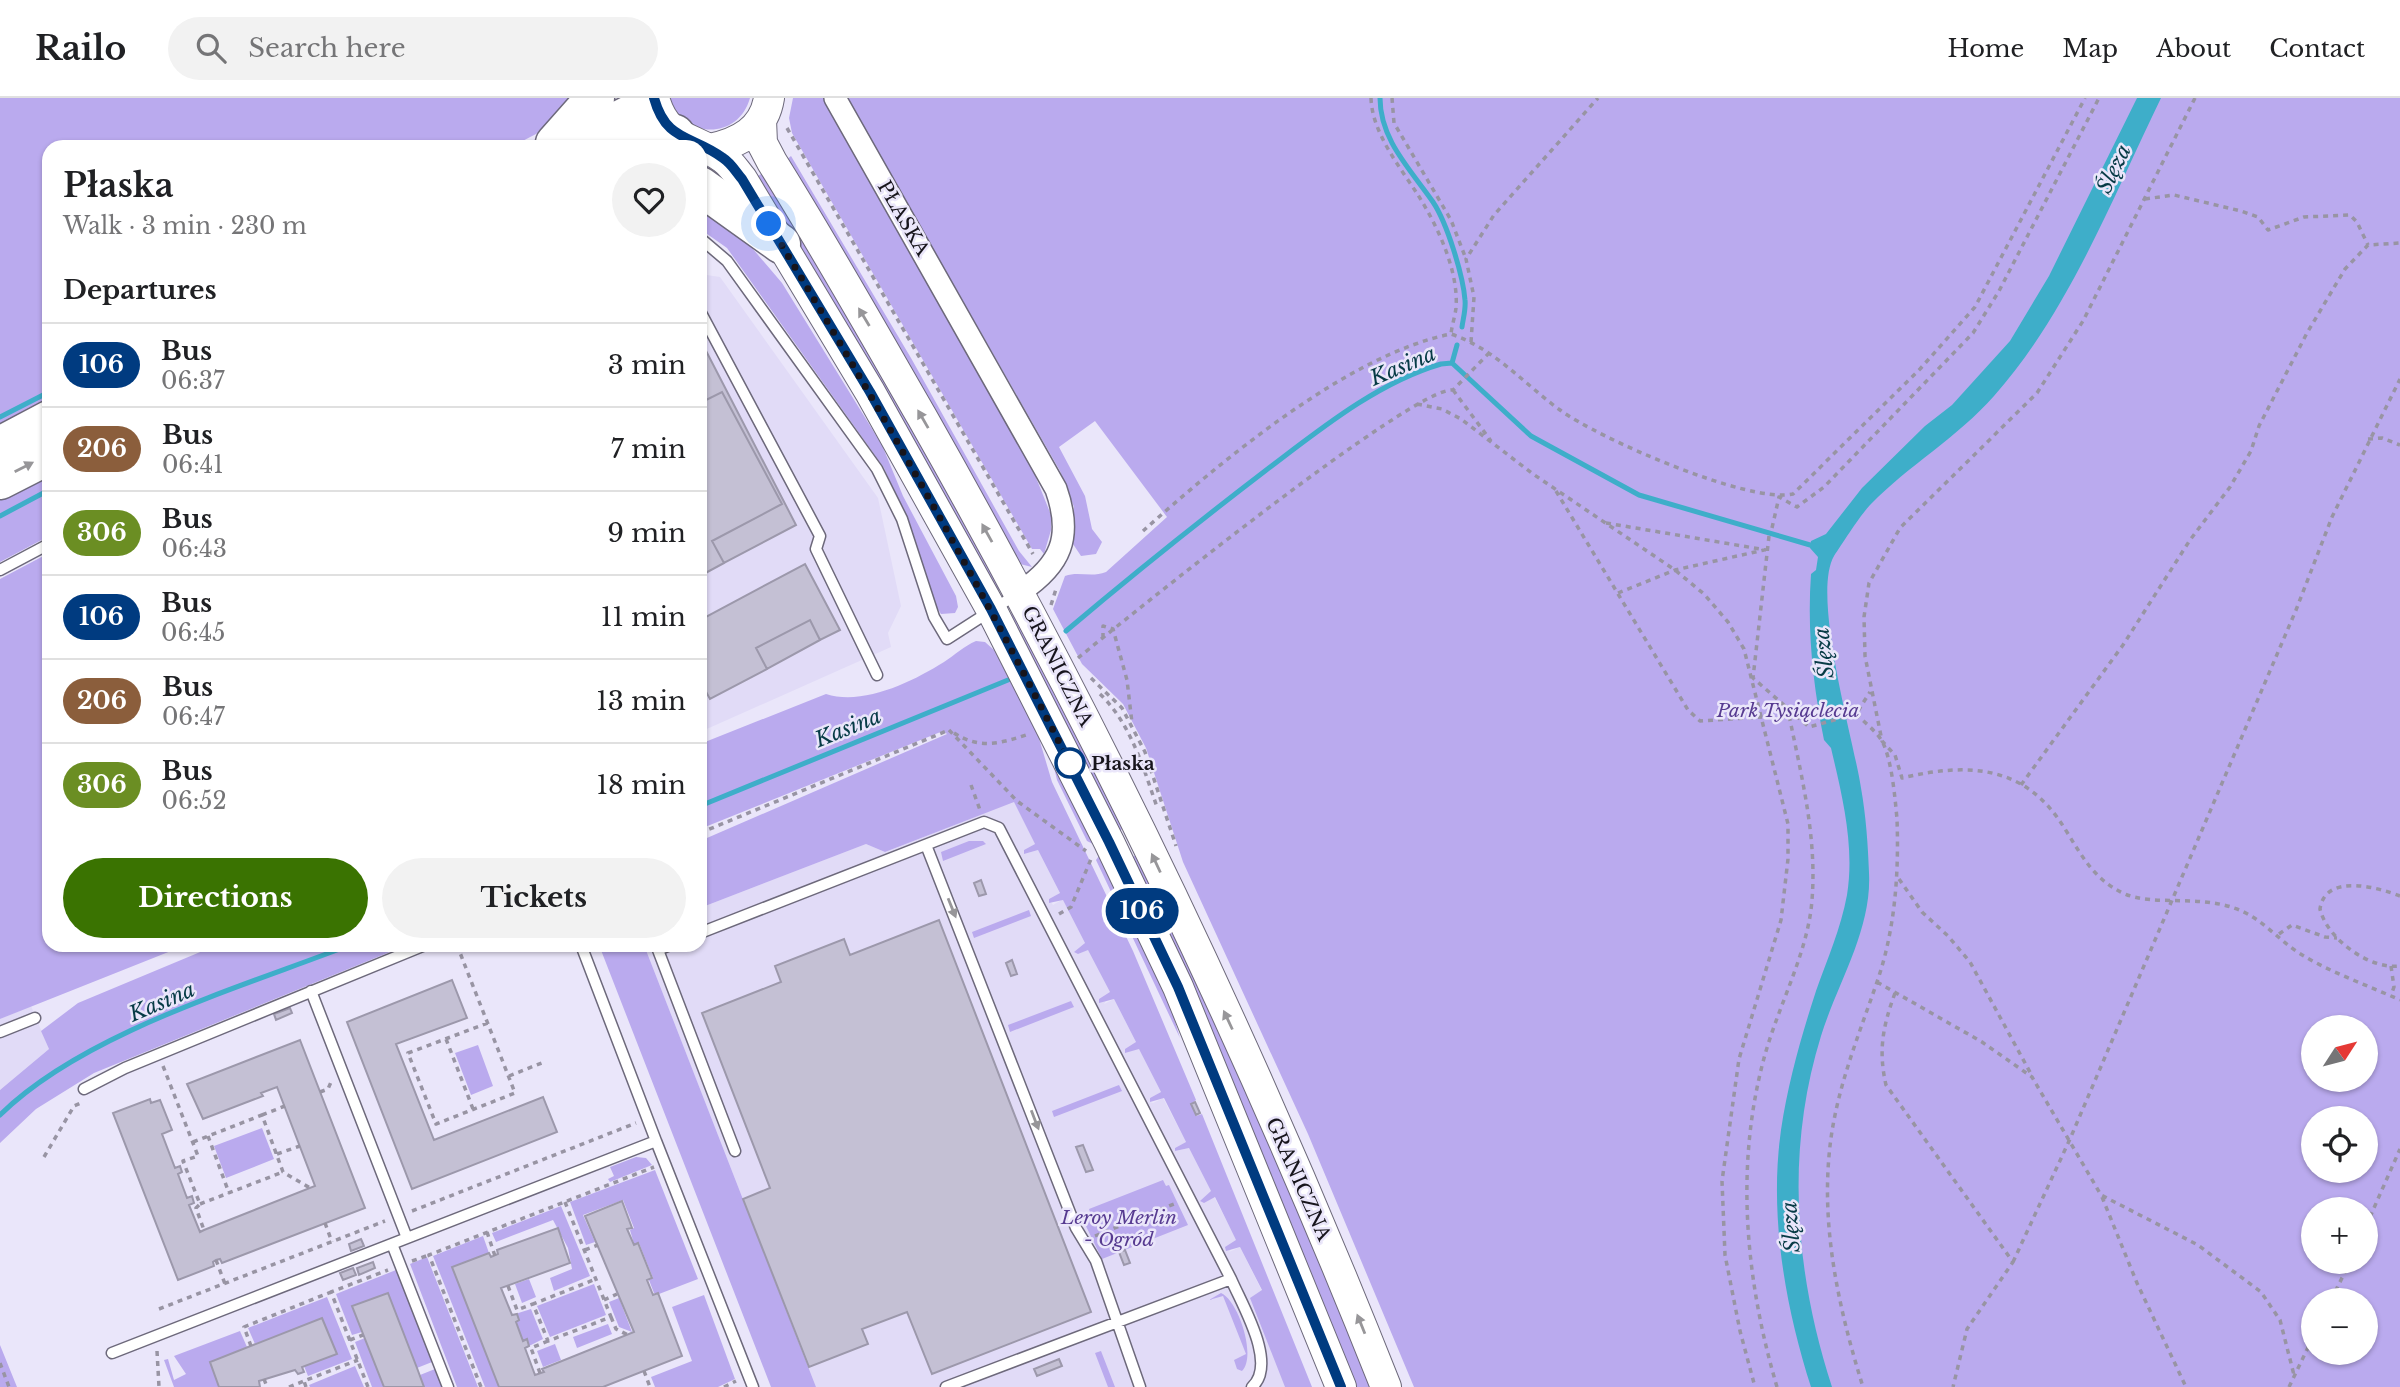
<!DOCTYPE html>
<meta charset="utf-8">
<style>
:root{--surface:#fff;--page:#f2f2f2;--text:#202124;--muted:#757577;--line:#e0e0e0;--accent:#3a7301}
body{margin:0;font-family:"Libre Baskerville",serif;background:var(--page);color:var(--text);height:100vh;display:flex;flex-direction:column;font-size:26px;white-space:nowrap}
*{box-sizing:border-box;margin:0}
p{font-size:23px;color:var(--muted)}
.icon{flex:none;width:38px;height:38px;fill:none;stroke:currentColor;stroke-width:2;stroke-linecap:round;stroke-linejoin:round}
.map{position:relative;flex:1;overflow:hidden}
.drawer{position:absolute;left:42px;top:42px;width:665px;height:812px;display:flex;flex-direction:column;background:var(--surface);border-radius:21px;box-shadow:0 2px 5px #0004}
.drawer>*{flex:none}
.badge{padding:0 14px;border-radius:23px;font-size:24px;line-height:46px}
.needle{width:46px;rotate:54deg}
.controls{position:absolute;left:2301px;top:917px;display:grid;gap:14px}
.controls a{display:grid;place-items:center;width:77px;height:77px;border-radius:50%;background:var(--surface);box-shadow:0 2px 5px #0004;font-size:35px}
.you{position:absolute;width:35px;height:35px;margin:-18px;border:5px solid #fff;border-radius:50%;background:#1a73e8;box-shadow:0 0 0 10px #1a73e833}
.map>.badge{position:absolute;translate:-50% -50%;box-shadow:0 0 0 4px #fff}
h2{padding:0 21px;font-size:26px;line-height:63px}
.round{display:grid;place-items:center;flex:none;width:74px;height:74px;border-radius:37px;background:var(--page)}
.headline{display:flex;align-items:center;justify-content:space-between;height:119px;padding:0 21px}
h1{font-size:33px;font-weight:700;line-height:52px}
.cta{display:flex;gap:14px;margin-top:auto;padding:14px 21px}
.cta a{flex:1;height:80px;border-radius:42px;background:var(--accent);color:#fff;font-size:28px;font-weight:700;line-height:80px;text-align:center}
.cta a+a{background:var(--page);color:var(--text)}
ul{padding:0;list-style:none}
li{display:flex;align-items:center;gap:21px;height:84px;padding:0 21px;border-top:2px solid var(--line)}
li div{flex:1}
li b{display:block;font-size:26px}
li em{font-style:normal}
li .badge{min-width:77px;font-weight:700;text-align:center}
header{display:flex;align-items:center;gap:42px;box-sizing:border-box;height:98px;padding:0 35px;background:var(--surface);border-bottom:2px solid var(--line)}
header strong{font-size:33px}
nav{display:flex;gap:38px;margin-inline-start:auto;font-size:24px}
.search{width:490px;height:63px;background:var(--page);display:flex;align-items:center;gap:18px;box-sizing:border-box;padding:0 24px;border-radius:38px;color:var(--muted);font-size:26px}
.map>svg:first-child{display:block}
</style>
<header>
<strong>Railo</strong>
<div class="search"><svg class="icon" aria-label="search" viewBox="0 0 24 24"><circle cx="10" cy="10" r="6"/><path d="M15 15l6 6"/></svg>Search here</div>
<nav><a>Home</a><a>Map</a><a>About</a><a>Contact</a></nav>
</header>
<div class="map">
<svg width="2400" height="1289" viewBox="0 0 2400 1289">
<rect width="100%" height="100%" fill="#eae6fa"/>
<path fill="#e1dbf7" d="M700 176 720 179 878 400 901 508 888 535 891 549 700 634Z
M1014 703 1035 746 1024 752V756L1038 752 1060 795 1049 801 1053 807 1063 801 1085 845 1078 856 1088 851 1111 895 1104 906 1114 901 1136 944 1125 955 1139 950 1161 994 1150 1000V1004L1153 1005 1163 1000 1186 1044 1175 1050V1053L1189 1050 1237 1143 1229 1154 1240 1149 1262 1193 1299 1289H816L644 847H700V810L866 746 885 754Z
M31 908 49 951 0 992V921Z"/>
<path fill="#baaaee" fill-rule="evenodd" d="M0 0H581L536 36 511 49H49V307L0 333Z
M670 0H750C738 43 682 41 670 0Z
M793 0H823L1004 314 1033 372 1051 417V432L1044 456 1040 451H1032L792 35 789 20Z
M847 0H2400V1289H1414L1308 1036 1183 764 1146 650 1123 606 1082 566 1053 511 1065 478C1079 473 1091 480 1106 474L1167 419 1095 323 1059 349 1085 398 1092 431 1102 444 1096 456 1081 458 1073 446 1074 409 1060 373ZM2314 929H2366V982H2314ZM2314 1020H2366V1073H2314ZM2314 1111H2366V1164H2314ZM2314 1202H2366V1255H2314Z
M791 58 911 260 1019 453 1032 469 1020 466 785 63Z
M765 74 848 214 1000 490 997 495 756 79Z
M700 109 741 137 782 185 882 347 903 398 956 498 958 509 955 515 941 516 936 508 910 428 884 370 727 150 700 131Z
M49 371V438L0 464V397Z
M49 455V847H186L0 921V481Z
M1013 512 1126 729 1117 734 1010 520Z
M976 543 985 544 994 552 1038 637 1052 684 1133 853 1196 1002 1191 1006 1196 1018 1202 1016 1312 1289H1285L1250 1200 1262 1192 1240 1149 1226 1153 1225 1149 1236 1142 1215 1099 1204 1105 1200 1103 1211 1093 1189 1050 1175 1053V1050L1186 1044 1164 1000 1150 1004V1000L1161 994 1139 951 1125 955V951L1136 944 1114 901 1099 905V901L1110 894 1088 852 1078 856 1074 854 1085 845 1063 802 1049 805V801L1060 795 1038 752 1024 756V752L1035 746 1014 704 885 754 866 746 700 810V743L947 636 943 633 700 731V646L826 596C863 608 912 584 944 564 955 557 964 548 976 543Z
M1049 648 1096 744 1093 746 1087 743 1057 682Z
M969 743H983L986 746 943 763 941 754Z
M1101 755 1167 897 1180 940 1096 762Z
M1139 756 1282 1071 1374 1289H1354L1130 760Z
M1029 812 1031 818 974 840 972 834Z
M217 847H407L94 975 36 1011 0 1045V992L49 951 41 933 78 905Z
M599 847H644L816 1289H771Z
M1071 903 1074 909 1010 934 1008 927Z
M478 947 493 988 471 997 455 955Z
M1119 987 1122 993 1054 1019 1052 1013Z
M262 1030 274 1061 226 1080 214 1048Z
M636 1059 646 1060 652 1067 610 1084 608 1081 614 1078 610 1069Z
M655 1072 698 1181 659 1196 654 1195 649 1182 653 1180 639 1145 634 1146 630 1132 634 1130 623 1102 583 1117 595 1144 586 1147 570 1104Z
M1163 1082 1166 1088 1169 1087 1188 1127 1102 1161 1082 1120 1091 1117 1089 1111Z
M561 1108 590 1178 554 1193 550 1180 572 1171 568 1150 553 1122 496 1144 492 1135Z
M483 1138 489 1155 453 1170 499 1289H485L433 1158Z
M427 1159 478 1289H457L410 1166Z
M396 1172 432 1264 417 1270 388 1195 353 1208 362 1234 352 1237 336 1196Z
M529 1181 536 1199 522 1205 515 1186Z
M594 1186 606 1217 550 1239 537 1208Z
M1221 1195C1238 1202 1257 1258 1242 1273L1237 1271 1234 1262 1246 1256 1223 1198 1209 1202Z
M704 1197 735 1281 718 1289H655L651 1279 692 1263 672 1209Z
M327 1199 352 1261 308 1278 304 1268 336 1255 322 1220 255 1246 248 1230Z
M619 1200 632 1234 619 1229 609 1204Z
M531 1211 543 1241 525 1250 512 1217Z
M608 1226 612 1236 577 1250 573 1239Z
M240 1233 247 1249 210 1264 219 1289H174L164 1262 168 1261 174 1282 186 1276 174 1258Z
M365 1240 384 1289H372L355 1244Z
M555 1246 561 1262 543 1269 537 1253Z
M0 1247 17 1289H0Z
M1101 1253 1115 1289H1108L1095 1255Z
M355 1268 364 1289H310L309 1287Z
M435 1271 442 1289H424L420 1277Z"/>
<path fill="#3eaec9" d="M2137 0H2161C2112 101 2069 213 1994 298 1958 339 1908 368 1871 406 1861 416 1842 446 1834 458 1811 498 1854 643 1861 690 1866 718 1868 747 1869 775 1872 832 1837 886 1821 938 1785 1054 1795 1175 1832 1289H1811C1785 1208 1769 1117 1781 1032 1788 985 1801 939 1816 893 1827 862 1841 830 1847 797 1855 748 1842 697 1831 650L1824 642C1813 586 1807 533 1811 476L1816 472 1818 459 1810 450 1811 443 1826 436 1862 390 1925 328 1952 307 2010 243 2049 178Z"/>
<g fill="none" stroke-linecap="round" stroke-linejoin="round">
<path stroke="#3eaec9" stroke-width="5" d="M1380 0C1380 42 1411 72 1433 104 1447 125 1463 177 1465 202 1466 211 1463 221 1462 229
M1452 265 1457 247
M0 319 49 294
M0 418 49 392
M1066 533C1131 478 1197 425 1265 373 1318 333 1376 285 1441 266L1452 265 1531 338 1639 397 1817 449
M700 708 1008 582
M0 1017C83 935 242 889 350 847"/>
</g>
<path fill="#c4c0d4" stroke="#9c98ab" stroke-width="2" d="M703 247 796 427 724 465 712 443 782 406 722 294 700 305V248Z
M722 294 782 406 712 443 724 465 700 478V305Z
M805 466 840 532 820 542 810 522 756 550 767 571 710 601 700 583V522Z
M810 522 820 542 767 571 756 550Z
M981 782 986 796 979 798 974 785Z
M939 822 1091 1214 932 1276 907 1214 862 1231 868 1246 809 1269 743 1101 770 1090 702 915 781 884 775 868 844 841 850 857Z
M1012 862 1017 876 1011 878 1006 865Z
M452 882 467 920 396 946 434 1042 543 999 557 1034 412 1091 347 924Z
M290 910 292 915 276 922 274 916Z
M300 942 365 1110 222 1165 220 1161 216 1162 213 1164 214 1168 178 1182 113 1015 150 1001 151 1005 160 1002 172 1032 162 1036 175 1070 180 1068 182 1074 178 1076 187 1100 192 1098 194 1105 189 1107 200 1134 204 1132 315 1088 277 989 261 995 263 998 203 1021 187 986Z
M1195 1004 1200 1015 1196 1017 1191 1006Z
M1083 1047 1093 1072 1086 1074 1076 1049Z
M622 1103 632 1130 627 1131 634 1147 638 1145 652 1180 647 1182 653 1197 658 1195 682 1258 603 1289H499L452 1169 489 1155 491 1159 498 1156 497 1152 558 1130 570 1165 501 1190 512 1217 517 1216 519 1222 516 1224 523 1243 527 1241 529 1248 525 1250 535 1277 544 1274 542 1271 634 1234 585 1118Z
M361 1141 364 1148 351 1153 349 1146Z
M1125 1152 1130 1165 1124 1167 1119 1154Z
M373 1164 375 1170 359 1177 357 1170Z
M353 1170 356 1177 343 1182 340 1175Z
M388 1195 417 1270 424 1289H384L352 1208Z
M322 1220 337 1256 302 1269 304 1274 298 1276 295 1272 259 1283 260 1289H219L210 1264Z
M1059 1261 1062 1268 1037 1278 1034 1271Z"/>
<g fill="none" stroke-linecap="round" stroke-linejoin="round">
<g stroke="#6d697b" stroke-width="13">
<path id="service" d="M700 140 727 163 877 371 902 421 934 519 947 541 1017 496
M700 213 820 438 816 451 877 577
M0 472 49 446
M926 747 1076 1130 1096 1163 1140 1289
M700 835 984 724 999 730 1231 1181
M581 847 656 1043
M670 847 658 852 735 1053
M311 893 407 1140
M0 934 35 920
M84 991 125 970 425 847
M392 1146 448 1289
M112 1255 656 1043 753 1289
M946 1289 1231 1181C1242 1207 1278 1266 1252 1289"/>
</g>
<g stroke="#6d697b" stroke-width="24">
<path id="minor" d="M835 0 1056 391C1073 439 1061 467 1020 494"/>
</g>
<g stroke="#6d697b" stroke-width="32">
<path id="secondary" d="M654 0C666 44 692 37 723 60 731 65 736 74 742 81L870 294 991 511 1109 744 1178 889 1341 1289
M761 22 762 45 772 64C824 147 873 234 922 319 1099 631 1254 956 1386 1289
M710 51C739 45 764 32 769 0"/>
</g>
<g stroke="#6d697b" stroke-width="41">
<path id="motorway" d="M555 45 595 0
M567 49 635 14 648 0
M634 49 657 38 675 36
M700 88 781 146
M0 348 49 322
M0 382 49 357"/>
</g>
<path stroke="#9894a3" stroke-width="3.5" stroke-dasharray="5 5" stroke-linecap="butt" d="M1371 0C1372 35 1400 69 1418 97 1437 127 1459 173 1456 210 1455 218 1452 227 1451 236
M1392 0 1394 25 1451 122 1466 161
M2195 0 2083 223 2037 295 1900 430 1869 485 1864 519 1865 558 1882 643 1895 657 1902 680C1969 664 2026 667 2065 731 2082 758 2094 782 2125 796 2153 808 2198 797 2234 810 2261 819 2276 840 2299 855 2329 874 2367 887 2400 902
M787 30 1033 456
M2145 101 2174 97 2241 113 2258 119 2268 132 2304 119 2350 117 2357 124 2368 147
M1471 244 1474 199 1466 161 1494 117 1598 0
M1453 292 1491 343
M1417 306 1442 311 1461 321 1533 376 1675 472 1704 496 1728 524 1744 551 1788 726V761L1781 822 1739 961 1722 1083 1725 1157 1740 1233 1755 1289
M2368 341 2382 340 2400 347
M1556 393 1688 612 1700 623 1762 619
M1606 425 1766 452
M1772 430 1779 399 1797 409 1824 389 1973 235 1999 193 2099 0
M1143 433C1220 364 1349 256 1451 236 1495 251 1523 285 1560 312 1598 340 1748 406 1793 396L1920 271 1975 209 2085 0
M1769 438 1753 580 1809 629 1856 616 1870 594
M1618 495 1675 472 1764 452
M1051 507 1056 491
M1103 540V528L1113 531 1127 582 1132 625
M1078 560C1124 522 1414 288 1453 292L1490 254
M1091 580 1122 610 1145 654 1176 748
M1100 596C1131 626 1143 669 1157 709
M1856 616C1864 624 1876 633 1882 643 1892 662 1895 700 1897 721 1899 776 1895 832 1877 884 1857 942 1834 997 1829 1058 1822 1136 1840 1215 1863 1289
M949 632 1017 703 1086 753
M954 635C980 652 1002 645 1029 636
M971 687 980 712
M2021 687 2123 547 2190 442 2230 389 2251 353 2259 328 2307 235 2345 171 2368 147 2400 145
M700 735 949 632
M1899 781 1922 814 1948 838 1970 864 2031 976
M2400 798C2377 789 2325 775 2320 811 2327 841 2370 872 2400 868
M1059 816 1071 809 1091 761
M2279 836 2292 827 2325 839 2337 840
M457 847C476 896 496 946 515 995L436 1026 408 955 488 925
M2391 868 2394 889 2391 897
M1877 884 1982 944 2032 979 2101 1097 2198 1147 2261 1194 2280 1222 2294 1277
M1895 895C1883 928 1878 952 1886 987L2013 1164 1967 1231 1953 1289
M446 941 473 1011
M163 968 198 1058 183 1063 200 1106 196 1110 204 1132
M509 978 544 964
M320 994 328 991 331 984
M262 1017 285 1008
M208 1038 229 1095
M193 1044 262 1017 283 1074 310 1090
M277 1056 300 1048
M44 1059 74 1008 81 1005
M2102 1099 2137 1185 2186 1289
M565 1104 611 1219 548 1243 533 1206 596 1181
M200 1106 283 1074
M412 1113 636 1025
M325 1125 332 1144
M2366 1128 2400 1051
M487 1134 495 1158
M1095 1138 1174 1106
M585 1152 598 1147
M216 1162 225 1186
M412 1163 429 1157
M2013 1164 2070 1041 2296 512 2332 419 2400 281
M508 1188 517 1212 533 1206
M604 1202 617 1196
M2331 1202 2350 1164
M159 1211 385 1123
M611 1219 616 1231 630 1238
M350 1242 363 1237
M251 1248 244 1229 331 1194
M157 1253 159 1289
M0 1265 9 1289
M644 1273 650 1289
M540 1275 531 1250 548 1243
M264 1281 267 1289
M289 1289 304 1283
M306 1289 304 1283 358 1262
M368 1289 331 1194 388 1172
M481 1289 429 1157 654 1069
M724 1289 736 1283
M1777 1289C1746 1184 1735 1071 1763 964 1776 913 1804 863 1811 812 1819 744 1801 677 1788 612
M2289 1289 2314 1237"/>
<use href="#service" stroke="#fff" stroke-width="10"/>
<use href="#minor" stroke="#fff" stroke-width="21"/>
<use href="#secondary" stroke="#fff" stroke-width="30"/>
<use href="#motorway" stroke="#fff" stroke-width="38"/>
</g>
<defs><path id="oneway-solid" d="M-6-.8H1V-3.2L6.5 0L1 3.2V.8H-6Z" transform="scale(1.75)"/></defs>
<g fill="#979699">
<use href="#oneway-solid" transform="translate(864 219) rotate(-121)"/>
<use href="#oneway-solid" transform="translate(923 321) rotate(-120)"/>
<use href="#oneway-solid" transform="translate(24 369) rotate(-27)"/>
<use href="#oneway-solid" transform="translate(987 435) rotate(-119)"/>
<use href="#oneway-solid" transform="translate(1156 765) rotate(-115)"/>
<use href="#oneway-solid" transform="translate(952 810) rotate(68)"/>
<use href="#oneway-solid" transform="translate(1228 922) rotate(-115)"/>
<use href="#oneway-solid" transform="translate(1035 1022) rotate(69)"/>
<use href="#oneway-solid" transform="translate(1361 1226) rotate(-112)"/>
</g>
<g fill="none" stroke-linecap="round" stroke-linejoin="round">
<g stroke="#fff" stroke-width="16">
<path id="line" d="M654 0C666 44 692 37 723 60 731 65 736 74 742 81L870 294 991 511 1109 744 1178 889 1341 1289"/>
</g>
<use href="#line" stroke="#003b80" stroke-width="10"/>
<path stroke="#17151c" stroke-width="7" stroke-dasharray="0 12.6" d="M769 126C877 305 981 487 1074 674L1070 665"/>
</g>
<circle fill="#fff" stroke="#003b80" stroke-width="3.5" cx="1070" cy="665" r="14"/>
<g text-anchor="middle" stroke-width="5" stroke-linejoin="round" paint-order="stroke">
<g font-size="19" fill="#17151c" stroke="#eae6fa">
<text transform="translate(904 120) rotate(60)" y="7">PŁASKA</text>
<text transform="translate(1058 568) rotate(63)" y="7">GRANICZNA</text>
<text transform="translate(1299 1081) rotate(66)" y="7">GRANICZNA</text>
</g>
<g font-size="19" font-style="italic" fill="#573b91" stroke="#eae6fa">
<text x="1788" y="619">Park Tysiąclecia</text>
<text x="1119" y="1126">Leroy Merlin<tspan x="1119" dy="22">- Ogród</tspan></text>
</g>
<g font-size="19" font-weight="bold" fill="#17151c" stroke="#eae6fa" text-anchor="start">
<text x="1091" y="672">Płaska</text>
</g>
<g font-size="21" font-style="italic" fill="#073b46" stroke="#eae6fa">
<text transform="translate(2114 71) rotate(-64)" y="7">Ślęza</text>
<text transform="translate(1403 268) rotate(-23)" y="7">Kasina</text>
<text transform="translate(1824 555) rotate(-96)" y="7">Ślęza</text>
<text transform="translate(848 630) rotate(-22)" y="7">Kasina</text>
<text transform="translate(162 904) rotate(-23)" y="7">Kasina</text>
<text transform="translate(1791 1129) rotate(-94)" y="7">Ślęza</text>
</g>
</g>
</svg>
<div class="controls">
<a><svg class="needle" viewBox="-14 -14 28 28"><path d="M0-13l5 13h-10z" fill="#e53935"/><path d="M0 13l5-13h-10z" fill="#757577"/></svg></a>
<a><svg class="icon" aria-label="locate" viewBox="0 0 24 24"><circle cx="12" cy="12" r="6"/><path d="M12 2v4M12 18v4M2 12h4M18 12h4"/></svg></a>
<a>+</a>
<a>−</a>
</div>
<div class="you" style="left:769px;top:126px"></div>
<b class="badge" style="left:1142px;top:813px;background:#003b80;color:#fff">106</b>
<section class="drawer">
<div class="headline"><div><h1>Płaska</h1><p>Walk · 3 min · 230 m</p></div><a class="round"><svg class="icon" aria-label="heart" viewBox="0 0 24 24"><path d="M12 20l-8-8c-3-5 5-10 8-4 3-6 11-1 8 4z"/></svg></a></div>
<h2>Departures</h2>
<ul>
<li><span class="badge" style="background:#003b80;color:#fff">106</span><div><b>Bus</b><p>06:37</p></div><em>3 min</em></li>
<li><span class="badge" style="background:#8b5e3c;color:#fff">206</span><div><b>Bus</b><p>06:41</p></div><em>7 min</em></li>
<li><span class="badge" style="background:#6b8e23;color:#fff">306</span><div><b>Bus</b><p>06:43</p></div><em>9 min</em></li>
<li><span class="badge" style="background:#003b80;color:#fff">106</span><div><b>Bus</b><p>06:45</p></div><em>11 min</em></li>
<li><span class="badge" style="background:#8b5e3c;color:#fff">206</span><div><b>Bus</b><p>06:47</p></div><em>13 min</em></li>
<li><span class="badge" style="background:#6b8e23;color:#fff">306</span><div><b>Bus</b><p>06:52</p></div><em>18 min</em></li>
</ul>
<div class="cta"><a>Directions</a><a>Tickets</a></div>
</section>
</div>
